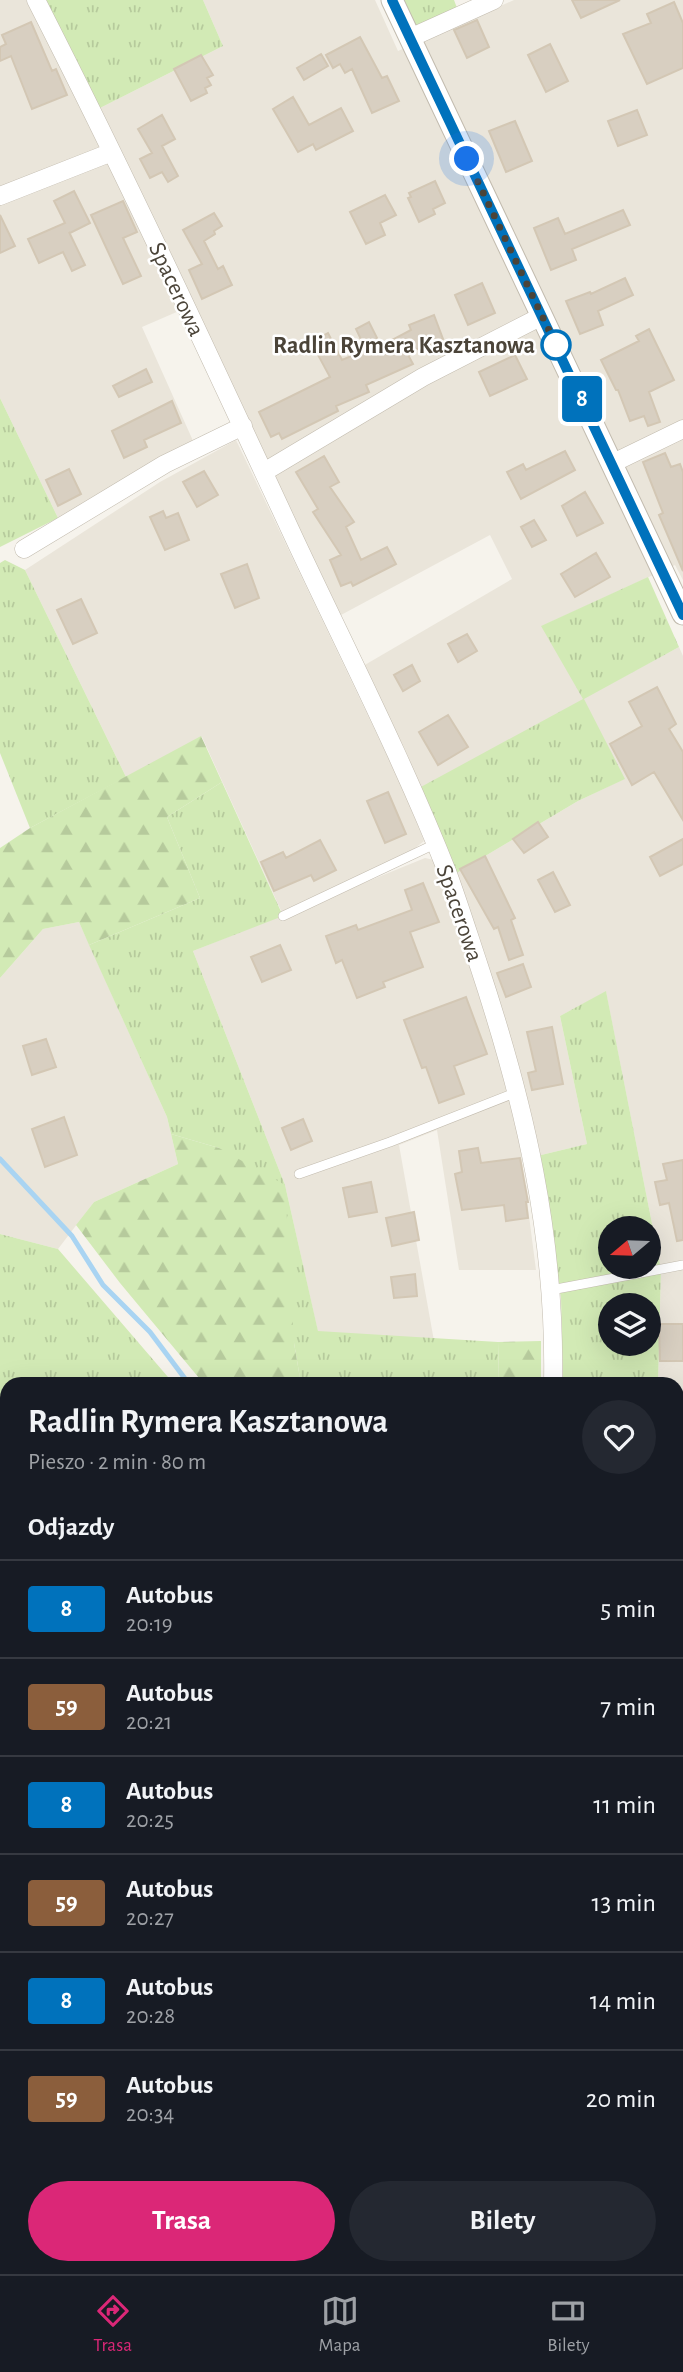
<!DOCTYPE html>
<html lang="pl">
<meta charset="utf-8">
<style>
:root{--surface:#171b24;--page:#242831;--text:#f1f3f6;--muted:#9ea1a6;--line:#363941;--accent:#db2777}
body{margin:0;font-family:"Alegreya Sans",sans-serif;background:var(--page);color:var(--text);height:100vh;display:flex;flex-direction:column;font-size:26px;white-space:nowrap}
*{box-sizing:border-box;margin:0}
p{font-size:23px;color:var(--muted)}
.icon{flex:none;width:38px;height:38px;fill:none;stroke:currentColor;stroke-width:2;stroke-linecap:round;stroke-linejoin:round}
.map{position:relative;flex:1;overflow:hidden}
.panel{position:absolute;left:0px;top:1377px;width:684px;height:898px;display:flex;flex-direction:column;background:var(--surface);border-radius:21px 21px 0 0;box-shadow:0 7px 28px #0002}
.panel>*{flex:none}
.badge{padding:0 14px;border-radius:5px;font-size:24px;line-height:46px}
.needle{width:46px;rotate:251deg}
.tools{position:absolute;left:598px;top:1216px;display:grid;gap:14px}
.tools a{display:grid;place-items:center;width:63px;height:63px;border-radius:50%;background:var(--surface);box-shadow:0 7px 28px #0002;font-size:35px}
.you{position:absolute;width:35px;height:35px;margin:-18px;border:5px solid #fff;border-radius:50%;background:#1a73e8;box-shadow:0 0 0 10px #1a73e833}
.map>.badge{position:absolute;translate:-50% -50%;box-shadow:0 0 0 4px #fff}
h2{padding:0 28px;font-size:26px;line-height:63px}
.round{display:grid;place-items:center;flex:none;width:74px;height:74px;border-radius:37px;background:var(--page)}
.overview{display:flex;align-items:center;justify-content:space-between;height:119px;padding:0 28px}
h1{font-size:33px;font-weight:600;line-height:52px}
.button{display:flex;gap:14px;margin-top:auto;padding:14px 28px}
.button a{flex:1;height:80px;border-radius:42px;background:var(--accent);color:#fff;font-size:28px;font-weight:600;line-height:80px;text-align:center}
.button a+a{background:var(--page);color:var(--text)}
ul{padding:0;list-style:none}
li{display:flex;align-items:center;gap:21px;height:98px;padding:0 28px;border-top:2px solid var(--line)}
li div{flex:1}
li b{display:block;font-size:26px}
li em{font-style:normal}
li .badge{min-width:77px;font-weight:700;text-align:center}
.tabs{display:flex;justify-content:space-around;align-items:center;height:98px;border-top:2px solid var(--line);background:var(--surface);font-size:19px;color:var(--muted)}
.tabs a{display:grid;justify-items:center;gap:4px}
.tabs .active{color:var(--accent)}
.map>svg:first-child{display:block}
</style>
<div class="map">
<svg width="683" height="2274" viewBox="0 0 683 2274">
<defs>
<pattern id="grass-tufts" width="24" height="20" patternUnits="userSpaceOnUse" patternTransform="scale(1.75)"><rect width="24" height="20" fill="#d2eab5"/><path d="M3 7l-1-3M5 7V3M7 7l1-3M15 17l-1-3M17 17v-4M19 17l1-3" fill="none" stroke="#b6ca9c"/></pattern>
<pattern id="forest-firs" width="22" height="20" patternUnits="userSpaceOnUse" patternTransform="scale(1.75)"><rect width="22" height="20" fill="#d2eab5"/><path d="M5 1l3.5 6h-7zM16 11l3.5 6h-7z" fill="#b6ca9c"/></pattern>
</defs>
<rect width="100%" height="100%" fill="#f6f3ec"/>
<path fill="#eae5da" d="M0 0H26L101 143 99 151 0 191Z
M203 0H375L398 51 514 0H683V580L675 565 542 626 584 698 679 647 683 656V1425L677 1452V1384H658L661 1269 606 992 560 1016 587 1144 537 1156 455 874 578 801 624 779 419 788 363 666 512 579 490 535 341 615 300 534 100 108 223 46Z
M106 160 162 272 179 311 142 327 194 443 58 518 0 398V201Z
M236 440 404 791 424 841 414 849 295 911 425 858 434 860 442 880 515 1108 536 1270H459L437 1130 399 1145 434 1341 318 1332 285 1185 193 951 283 915 202 737 126 777 25 570 160 482Z
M79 922 167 1117 178 1164 94 1202 58 1249 0 1234V978L43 929Z
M0 1531 7 1532V1606L0 1605Z
M677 2150 683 2152V2274H637V2268H677Z
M0 2162 7 2170V2268H57L58 2274H0Z
M79 2268H290V2274H80Z
M371 2268H533V2274H371Z"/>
<path fill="url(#grass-tufts)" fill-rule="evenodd" d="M45 0H203L223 46 100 108Z
M403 0H454L457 8 415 27Z
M0 398 58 518 0 547Z
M5 560 25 570 126 777 30 828 0 753V563Z
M648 577 679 647 584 699 625 779 578 801 455 874 419 788 583 699 541 626Z
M222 782 283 916 193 951 285 1185 318 1331 498 1342 499 1384H301L294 1343 219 1148 171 1134 167 1117 89 945 200 898 167 817Z
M606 991 661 1269 658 1384H563L561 1298 537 1156 587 1144 560 1016ZM611 1228H649V1267H611ZM611 1306H649V1344H611Z
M0 1234 58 1249 174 1384H7V1477L0 1476Z
M553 2268H637V2274H553Z"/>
<path fill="url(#forest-firs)" d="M201 736 222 782 167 817 200 898 89 945 79 922 43 929 0 978V848L30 828Z
M171 1134 219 1148 285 1185 294 1343 301 1384H204L120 1283 76 1225 94 1202 178 1164Z
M541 1341V1384H499L498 1342Z
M683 1425V1941L677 1938V1452Z"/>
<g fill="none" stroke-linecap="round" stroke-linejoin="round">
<path stroke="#a9d4f2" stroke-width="5" d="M0 1159 72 1236 103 1285 150 1332 189 1384
M677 1762 683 1750"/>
</g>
<path fill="#d8cfc1" stroke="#d3c7b4" stroke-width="2" d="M572 0H620L581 18Z
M674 2 683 23V68L647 84 623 34 651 23 647 14Z
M477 20 489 47 467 58 454 30Z
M31 22 52 71 56 69 67 95 32 109 11 56 0 61V47L6 44 2 35Z
M360 37 382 78 387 76 399 101 372 113 352 69 345 73 340 64 333 68 326 55Z
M550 44 568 81 546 92 528 55Z
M321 54 328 66 304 80 297 68Z
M201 55 213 75 207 78 211 85 205 88 207 93 191 101 174 69Z
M293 97 309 125 341 108 353 131 316 150 313 144 298 152 273 109Z
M637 110 647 135 618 146 608 121Z
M162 115 175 139 162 146 178 176 168 182 162 172 150 178 140 159 152 153 138 129Z
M515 121 532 161 506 172 489 131Z
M435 181 445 203 433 209 435 214 419 222 408 198 411 197 409 193Z
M74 191 90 223 70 233 69 232 85 265 72 271 63 252 39 263 28 239 65 223 54 201Z
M385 195 396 215 380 223 385 235 366 244 350 212Z
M123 201 137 232 123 238 141 276 123 284 91 215Z
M623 210 630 225 572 249 576 260 551 270 534 228 558 218 565 234Z
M214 213 222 226 214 231 215 234 204 241 218 269 223 266 232 285 202 299 189 270 202 264 183 230Z
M0 215 15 246 0 253Z
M625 278 633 295 598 311 603 325 580 334 566 301 590 292 591 294Z
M482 283 495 313 468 325 455 295Z
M434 315 443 339 407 353 413 364 366 385 369 392 336 406 338 411 282 439 279 433 271 437 259 412 330 377 311 342 328 333 342 360 366 350 356 329 369 322 381 346 411 330 409 325Z
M649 329 674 380 649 392 660 422 648 426 644 416 630 421 618 390H616L601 360 639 341 636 336Z
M515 355 527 379 490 396 479 372Z
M146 369 152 382 119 397 113 386Z
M172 401 181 423 144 440 147 447 124 458 112 431Z
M565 451 575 470 521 499 507 472 523 464 526 470Z
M665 453 671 467 680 464 683 472V571L659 515 663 513 643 462Z
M324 456 339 482 330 487 354 522 346 527 361 560 387 547 396 564 353 586 351 582 341 586 330 560 341 555 313 512 318 509 296 472Z
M69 469 81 494 58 506 46 480Z
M204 471 218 495 197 507 183 482Z
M585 492 603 523 577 536 562 506Z
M163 511 166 518 178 513 189 540 165 550 150 517Z
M534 520 546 540 532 547 521 527Z
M596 553 610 577 575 597 561 574Z
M247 564 259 598 235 608 221 574Z
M81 599 97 633 73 644 57 610Z
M467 634 477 651 458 662 448 644Z
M412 665 420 681 403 691 394 675Z
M657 687 676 724 669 729 683 752V820L654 772 632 785 610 744 642 726 629 702Z
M448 715 468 747 438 765 419 732Z
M388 792 406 834 385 843 367 801Z
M538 822 548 837 524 853 513 839Z
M683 839V864L660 876 650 857Z
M320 840 336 870 314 881 311 875 274 891 261 862 283 852 286 858Z
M485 856 515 918 511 920 523 955 509 960 498 927 494 929 460 869Z
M553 872 570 905 555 912 538 880Z
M423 883 439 922 410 932 423 967 383 982 385 987 357 998 342 960 336 963 326 936 356 925 358 930 412 910 405 890Z
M280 945 291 970 262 982 251 957Z
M523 964 531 987 506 997 497 973Z
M466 997 487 1054 454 1066 464 1094 439 1103 426 1067 422 1068 404 1020Z
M552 1027 563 1084 532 1090 528 1073 536 1071 527 1032Z
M46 1039 56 1067 32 1075 23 1046Z
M64 1117 77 1155 45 1167 32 1129Z
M303 1119 312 1141 291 1150 282 1128Z
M478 1148 481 1163 520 1158 528 1202H526L528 1218 506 1221 504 1205 462 1210 455 1174 462 1172 459 1151Z
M683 1160V1240L677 1241 669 1203 660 1205 655 1182 667 1180 663 1164Z
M371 1182 377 1212 349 1217 343 1188Z
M414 1212 419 1240 392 1246 386 1218Z
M415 1274 417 1296 394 1298 391 1277Z
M659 1324H683V1361H660Z"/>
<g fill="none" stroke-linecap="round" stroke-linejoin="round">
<g stroke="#c2bbae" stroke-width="10">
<path id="service" d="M283 916 435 844
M299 1174 390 1142 517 1092
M551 1290 683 1265
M0 1522 7 1523
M296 2274 297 2268"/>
</g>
<g stroke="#c2bbae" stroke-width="19">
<path id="minor" d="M36 0C127 178 211 359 295 540 347 651 403 760 448 874 459 904 469 936 479 966 525 1105 556 1237 553 1384
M410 38 494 0
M0 196 112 152
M613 463 683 429
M264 472 423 377 542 316
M24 549 165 464 243 426
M0 2146 7 2154
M67 2268 68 2274
M542 2274V2268"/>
</g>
<g stroke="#c2bbae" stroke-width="23">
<path id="tertiary" d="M392 0 683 614"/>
</g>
<use href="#service" stroke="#fff" stroke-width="9"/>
<use href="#minor" stroke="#fff" stroke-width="18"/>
<use href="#tertiary" stroke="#fff" stroke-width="21"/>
</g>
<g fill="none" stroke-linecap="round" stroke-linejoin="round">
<g stroke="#fff" stroke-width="16">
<path id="line" d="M392 0 683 615"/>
</g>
<use href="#line" stroke="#0072bc" stroke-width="10"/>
<path stroke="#4b4439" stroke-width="7" stroke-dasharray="0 12.6" d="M467 159 556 345"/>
</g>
<circle fill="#fff" stroke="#0072bc" stroke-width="3.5" cx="556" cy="345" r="14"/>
<g text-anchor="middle" stroke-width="5" stroke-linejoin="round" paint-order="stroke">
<g font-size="24" fill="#4b4439" stroke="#fff">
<text transform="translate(177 289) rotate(65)" y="8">Spacerowa</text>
<text transform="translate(460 913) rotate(71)" y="8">Spacerowa</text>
</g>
<g font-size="24" font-weight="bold" fill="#4b4439" stroke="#fff" text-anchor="end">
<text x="535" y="353">Radlin Rymera Kasztanowa</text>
</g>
</g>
</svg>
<div class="tools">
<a><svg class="needle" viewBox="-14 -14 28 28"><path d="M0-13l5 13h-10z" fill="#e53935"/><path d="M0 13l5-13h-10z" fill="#9ea1a6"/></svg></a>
<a><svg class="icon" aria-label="layers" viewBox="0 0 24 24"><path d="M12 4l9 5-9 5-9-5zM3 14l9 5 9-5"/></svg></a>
</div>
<div class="you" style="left:467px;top:159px"></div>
<b class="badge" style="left:582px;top:399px;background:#0072bc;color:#fff">8</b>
<section class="panel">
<div class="overview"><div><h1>Radlin Rymera Kasztanowa</h1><p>Pieszo · 2 min · 80 m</p></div><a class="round"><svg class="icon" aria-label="heart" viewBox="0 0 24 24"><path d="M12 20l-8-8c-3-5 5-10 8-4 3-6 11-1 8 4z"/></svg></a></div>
<h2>Odjazdy</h2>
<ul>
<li><span class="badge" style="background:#0072bc;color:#fff">8</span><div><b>Autobus</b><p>20:19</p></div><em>5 min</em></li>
<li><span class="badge" style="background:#8b5e3c;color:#fff">59</span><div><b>Autobus</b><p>20:21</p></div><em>7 min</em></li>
<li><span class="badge" style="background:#0072bc;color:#fff">8</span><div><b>Autobus</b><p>20:25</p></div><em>11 min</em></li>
<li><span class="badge" style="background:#8b5e3c;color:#fff">59</span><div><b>Autobus</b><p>20:27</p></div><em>13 min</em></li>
<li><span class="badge" style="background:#0072bc;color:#fff">8</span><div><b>Autobus</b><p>20:28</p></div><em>14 min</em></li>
<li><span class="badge" style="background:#8b5e3c;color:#fff">59</span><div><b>Autobus</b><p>20:34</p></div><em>20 min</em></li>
</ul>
<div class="button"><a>Trasa</a><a>Bilety</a></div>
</section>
</div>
<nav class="tabs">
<a class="active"><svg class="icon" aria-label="directions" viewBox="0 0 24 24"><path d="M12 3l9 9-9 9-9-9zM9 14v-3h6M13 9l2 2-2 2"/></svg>Trasa</a>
<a><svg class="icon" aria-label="map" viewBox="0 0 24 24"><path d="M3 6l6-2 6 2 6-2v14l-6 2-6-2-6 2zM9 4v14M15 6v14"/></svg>Mapa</a>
<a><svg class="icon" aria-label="tickets" viewBox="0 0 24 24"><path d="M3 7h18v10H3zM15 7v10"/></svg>Bilety</a>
</nav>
